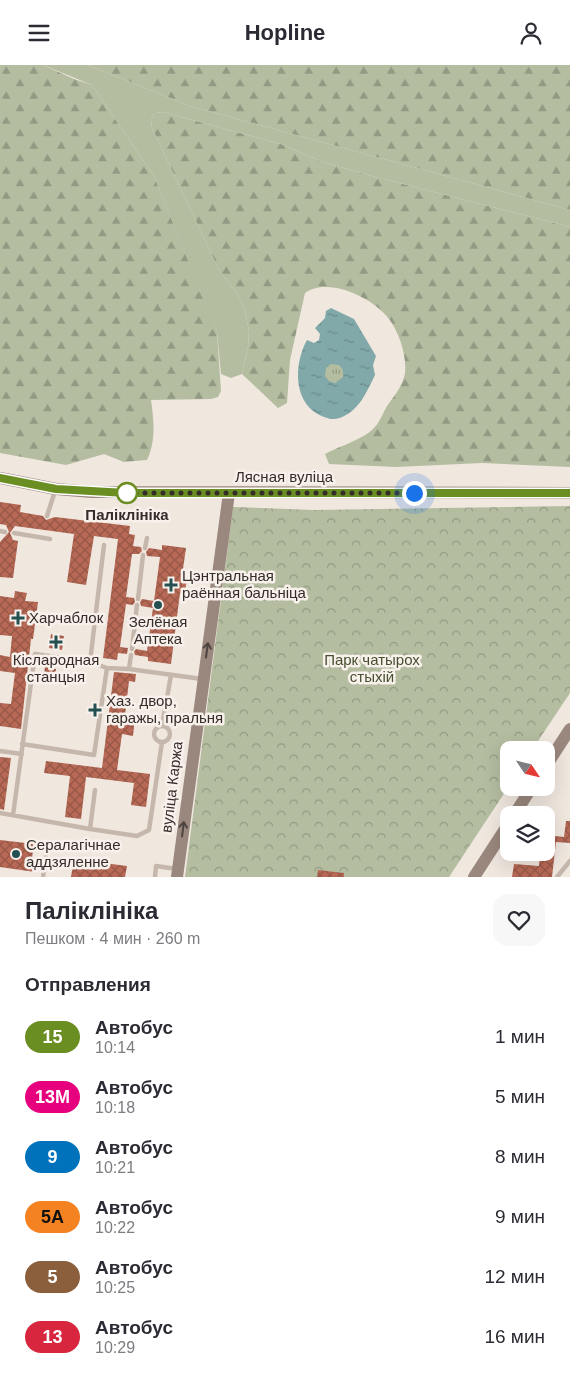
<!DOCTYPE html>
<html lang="ru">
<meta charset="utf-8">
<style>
:root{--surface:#fff;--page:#f7f7f7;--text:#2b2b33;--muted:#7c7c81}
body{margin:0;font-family:Helvetica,sans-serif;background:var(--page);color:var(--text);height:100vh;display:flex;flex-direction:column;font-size:19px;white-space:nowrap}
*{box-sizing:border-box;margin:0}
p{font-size:16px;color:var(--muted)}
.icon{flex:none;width:28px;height:28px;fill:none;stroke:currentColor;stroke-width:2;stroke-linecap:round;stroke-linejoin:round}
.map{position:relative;height:812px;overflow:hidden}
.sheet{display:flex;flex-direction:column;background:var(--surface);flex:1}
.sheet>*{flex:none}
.badge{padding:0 10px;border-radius:16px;font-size:18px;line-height:32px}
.needle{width:32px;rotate:125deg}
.tools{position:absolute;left:500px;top:676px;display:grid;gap:10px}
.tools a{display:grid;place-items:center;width:55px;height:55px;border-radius:10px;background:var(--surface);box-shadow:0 5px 20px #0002;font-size:25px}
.you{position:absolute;width:25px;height:25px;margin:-12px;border:4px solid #fff;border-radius:50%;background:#1a73e8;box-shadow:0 0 0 8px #1a73e833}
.map>.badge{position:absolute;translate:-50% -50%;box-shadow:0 0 0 2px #fff}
h2{padding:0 25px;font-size:19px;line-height:45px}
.round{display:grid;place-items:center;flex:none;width:52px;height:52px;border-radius:15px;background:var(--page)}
.headline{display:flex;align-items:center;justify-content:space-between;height:85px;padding:0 25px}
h1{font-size:24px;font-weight:800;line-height:38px}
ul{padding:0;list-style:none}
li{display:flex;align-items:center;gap:15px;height:60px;padding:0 25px}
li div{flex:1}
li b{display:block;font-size:19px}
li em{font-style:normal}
li .badge{min-width:55px;font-weight:700;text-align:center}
header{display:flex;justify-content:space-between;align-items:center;height:65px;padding:0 25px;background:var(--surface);font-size:22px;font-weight:800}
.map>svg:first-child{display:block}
</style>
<header><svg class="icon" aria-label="menu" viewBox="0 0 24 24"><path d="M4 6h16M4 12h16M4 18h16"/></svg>Hopline<svg class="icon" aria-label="person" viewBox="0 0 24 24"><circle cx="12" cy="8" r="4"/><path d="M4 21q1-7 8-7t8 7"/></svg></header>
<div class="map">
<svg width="570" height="812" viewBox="0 0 570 812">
<defs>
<pattern id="grass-tufts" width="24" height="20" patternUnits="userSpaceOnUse" patternTransform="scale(1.25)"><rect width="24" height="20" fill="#b4bda0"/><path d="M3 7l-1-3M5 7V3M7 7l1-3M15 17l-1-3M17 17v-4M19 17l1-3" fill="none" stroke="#939a83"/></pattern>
<pattern id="forest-firs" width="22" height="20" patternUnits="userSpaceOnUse" patternTransform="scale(1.25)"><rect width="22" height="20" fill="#b4bda0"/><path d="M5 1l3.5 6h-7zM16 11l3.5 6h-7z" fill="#939a83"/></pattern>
<pattern id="park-crowns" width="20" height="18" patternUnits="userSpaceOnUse" patternTransform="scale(1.25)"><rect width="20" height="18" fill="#b4bda0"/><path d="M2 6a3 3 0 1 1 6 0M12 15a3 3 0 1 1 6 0" fill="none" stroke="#939a83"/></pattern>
<pattern id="water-ripples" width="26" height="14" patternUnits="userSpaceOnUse" patternTransform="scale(1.25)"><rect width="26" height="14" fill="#81a9a9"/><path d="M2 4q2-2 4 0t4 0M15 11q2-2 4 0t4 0" fill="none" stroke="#6a8a8a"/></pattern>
<pattern id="building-cross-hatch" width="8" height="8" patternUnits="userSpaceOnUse" patternTransform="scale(1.25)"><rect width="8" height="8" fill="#b76955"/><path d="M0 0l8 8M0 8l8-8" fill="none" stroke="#965747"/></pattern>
</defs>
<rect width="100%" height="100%" fill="#f0e7df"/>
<path fill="url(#grass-tufts)" d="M324 308a10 10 0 1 1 20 0a10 10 0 1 1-20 0Z"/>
<path fill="url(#forest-firs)" d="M0 0H43L74 14 92 20 154 111 211 251 217 267 221 326 218 332 211 334 151 335C154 356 156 376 147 395L124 397 104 389 66 400 0 388Z
M88 0H570V145L190 41Z
M163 47 281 79 323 97 368 110 570 162V402L482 398 396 402 329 399 325 389C338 382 363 374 373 364 379 359 383 348 387 341 394 331 403 321 405 308 407 291 399 267 389 254 374 233 328 211 305 228L290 295 287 338 278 343 242 309 248 282 249 266 245 245 238 230 219 205 152 63 151 55 155 48Z"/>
<path fill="url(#park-crowns)" d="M570 441V628L532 685H509V721L449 812H185L233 442 314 445Z"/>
<path fill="#b4bda0" d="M43 0H88L190 41 570 145V162L368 110 323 97 281 79 163 47 155 48 151 55 152 63 219 205 238 230 245 245 249 266 248 282 242 309 231 313 221 309 217 267 154 111 92 20Z"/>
<path fill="url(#water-ripples)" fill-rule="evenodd" d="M331 243 354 254 376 291 373 300 375 310C368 324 361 342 346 350 338 355 332 355 324 352 293 341 293 300 307 275L314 278 319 275 320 269 315 263 325 253 326 246ZM331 299 339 300 343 305V312L335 318 329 316 325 311 326 303Z"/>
<path fill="url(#building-cross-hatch)" d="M0 437 21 440 20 447 43 451 46 455 55 452 130 461 129 469 135 470 133 481 141 482 142 486 139 489H132L126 532 134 533 135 537 133 540 126 539 120 582 128 583 127 589 118 588 117 595 103 593 118 474 94 471 86 520 67 517 74 469 15 461 10 468 13 475 18 476 13 513 0 512V477L9 467 6 460 0 459Z
M162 480 186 483 182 511H187L185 529 180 528 171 599 148 596V592L135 590 134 587 136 584 147 586 153 543 141 541 140 537 142 534 154 536 160 492 147 491 146 487 149 483 162 485Z
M15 526 27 528 25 536 38 537 33 574H31L21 664 0 661V638L11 639 15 608 0 606V590L10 592 12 571 0 570V531L14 533Z
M51 569 64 571 62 585 49 583Z
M45 602 56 604 54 618 43 617Z
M114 607 136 609 135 617 129 616 125 650 135 652 133 671 122 669 117 705 150 709 146 742 131 740 134 718 86 712 81 754 65 752 70 711 44 708 46 696 102 703Z
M0 692 11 693 4 745 0 744Z
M566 756H570V778L556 777 552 812H512L514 799 539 801 540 788H546V770L564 772Z
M0 775 34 779 31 800H35V807L0 802Z
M74 794 127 801 125 812H71Z
M318 805 344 808V812H317Z"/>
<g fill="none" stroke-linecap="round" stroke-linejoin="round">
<path stroke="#c6b7ac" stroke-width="4.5" d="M47 451 55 426
M0 466 5 467
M14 468 50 474
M104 480 90 597 107 603 129 604
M145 483 147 473
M138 534 143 490
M132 584 137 540
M131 590 129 604 202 614
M162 661 171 610
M154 669a8 8 0 1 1 16 0a8 8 0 1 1-16 0Z
M22 679 94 690 107 603
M0 686 22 689
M0 748 90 764 95 725
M13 750 35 589 90 597
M90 764 137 771 149 765 162 677
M43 812 46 792
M155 812 156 801 177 804
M557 812 570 796"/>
<path stroke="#9a877d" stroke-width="12" d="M0 413 56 424 92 427 570 428
M546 701 570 664
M514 750 532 722
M177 812 229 428
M474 812 509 758"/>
</g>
<defs><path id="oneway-shaft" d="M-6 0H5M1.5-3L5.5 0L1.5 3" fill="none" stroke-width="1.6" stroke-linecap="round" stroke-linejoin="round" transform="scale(1.25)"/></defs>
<g stroke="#4e443f">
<use href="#oneway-shaft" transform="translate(207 585) rotate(-82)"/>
<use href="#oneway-shaft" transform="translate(183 764) rotate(-83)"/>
</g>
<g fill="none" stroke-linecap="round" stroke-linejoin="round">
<g stroke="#fff" stroke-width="11">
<path id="line" d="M0 413 56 424 126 428H570"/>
</g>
<use href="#line" stroke="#6b8e23" stroke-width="8"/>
<path stroke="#352d2a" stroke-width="5" stroke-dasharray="0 9" d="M127 428H414"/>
</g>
<circle fill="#fff" stroke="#6b8e23" stroke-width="2.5" cx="127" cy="428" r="10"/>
<g fill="#245052" stroke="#f8f1eb" stroke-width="2">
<path d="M168.5 512.5h5v5h5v5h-5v5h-5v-5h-5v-5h5z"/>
<circle cx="158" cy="540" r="5"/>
<path d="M15.5 545.5h5v5h5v5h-5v5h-5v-5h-5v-5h5z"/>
<path d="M53.5 569.5h5v5h5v5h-5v5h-5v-5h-5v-5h5z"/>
<path d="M92.5 637.5h5v5h5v5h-5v5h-5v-5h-5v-5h5z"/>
<circle cx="16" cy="789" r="5"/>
</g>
<g text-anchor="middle" stroke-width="5" stroke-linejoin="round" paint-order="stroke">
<g font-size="15" fill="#352d2a" stroke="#f8f1eb">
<text x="284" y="417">Лясная вуліца</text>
<text transform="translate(172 722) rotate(-83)" y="5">вуліца Каржа</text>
</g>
<g font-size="15" font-weight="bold" fill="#352d2a" stroke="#f8f1eb">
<text x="127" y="455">Паліклініка</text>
</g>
<g font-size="15" fill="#352d2a" stroke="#f8f1eb" text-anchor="start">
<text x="182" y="516">Цэнтральная<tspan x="182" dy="17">раённая бальніца</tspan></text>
<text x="29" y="558">Харчаблок</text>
<text x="158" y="562" text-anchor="middle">Зелёная<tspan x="158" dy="17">Аптека</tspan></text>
<text x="56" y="600" text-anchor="middle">Кіслародная<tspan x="56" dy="17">станцыя</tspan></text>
<text x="106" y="641">Хаз. двор,<tspan x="106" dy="17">гаражы, пральня</tspan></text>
<text x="26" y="785">Сералагічнае<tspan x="26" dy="17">аддзяленне</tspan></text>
</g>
<g font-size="15" fill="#465031" stroke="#f8f1eb">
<text x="372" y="600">Парк чатырох<tspan x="372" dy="17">стыхій</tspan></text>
</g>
</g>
</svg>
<div class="tools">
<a><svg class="needle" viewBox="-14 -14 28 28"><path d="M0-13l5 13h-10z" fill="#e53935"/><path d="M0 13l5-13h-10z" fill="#7c7c81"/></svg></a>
<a><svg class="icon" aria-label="layers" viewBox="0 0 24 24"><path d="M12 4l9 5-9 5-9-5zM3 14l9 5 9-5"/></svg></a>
</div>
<div class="you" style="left:414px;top:428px"></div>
</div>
<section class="sheet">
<div class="headline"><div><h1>Паліклініка</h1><p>Пешком · 4 мин · 260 m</p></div><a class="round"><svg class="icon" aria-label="heart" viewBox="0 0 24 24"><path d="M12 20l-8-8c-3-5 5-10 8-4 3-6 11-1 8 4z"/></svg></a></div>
<h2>Отправления</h2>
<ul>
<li><span class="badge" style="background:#6b8e23;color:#fff">15</span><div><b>Автобус</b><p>10:14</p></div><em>1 мин</em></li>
<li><span class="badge" style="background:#e6007e;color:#fff">13М</span><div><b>Автобус</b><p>10:18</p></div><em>5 мин</em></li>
<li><span class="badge" style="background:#0072bc;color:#fff">9</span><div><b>Автобус</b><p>10:21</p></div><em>8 мин</em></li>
<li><span class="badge" style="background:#f58220;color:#111">5А</span><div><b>Автобус</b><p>10:22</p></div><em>9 мин</em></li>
<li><span class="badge" style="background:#8b5e3c;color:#fff">5</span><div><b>Автобус</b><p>10:25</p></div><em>12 мин</em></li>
<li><span class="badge" style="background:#d7263d;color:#fff">13</span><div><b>Автобус</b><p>10:29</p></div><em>16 мин</em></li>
</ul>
</section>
